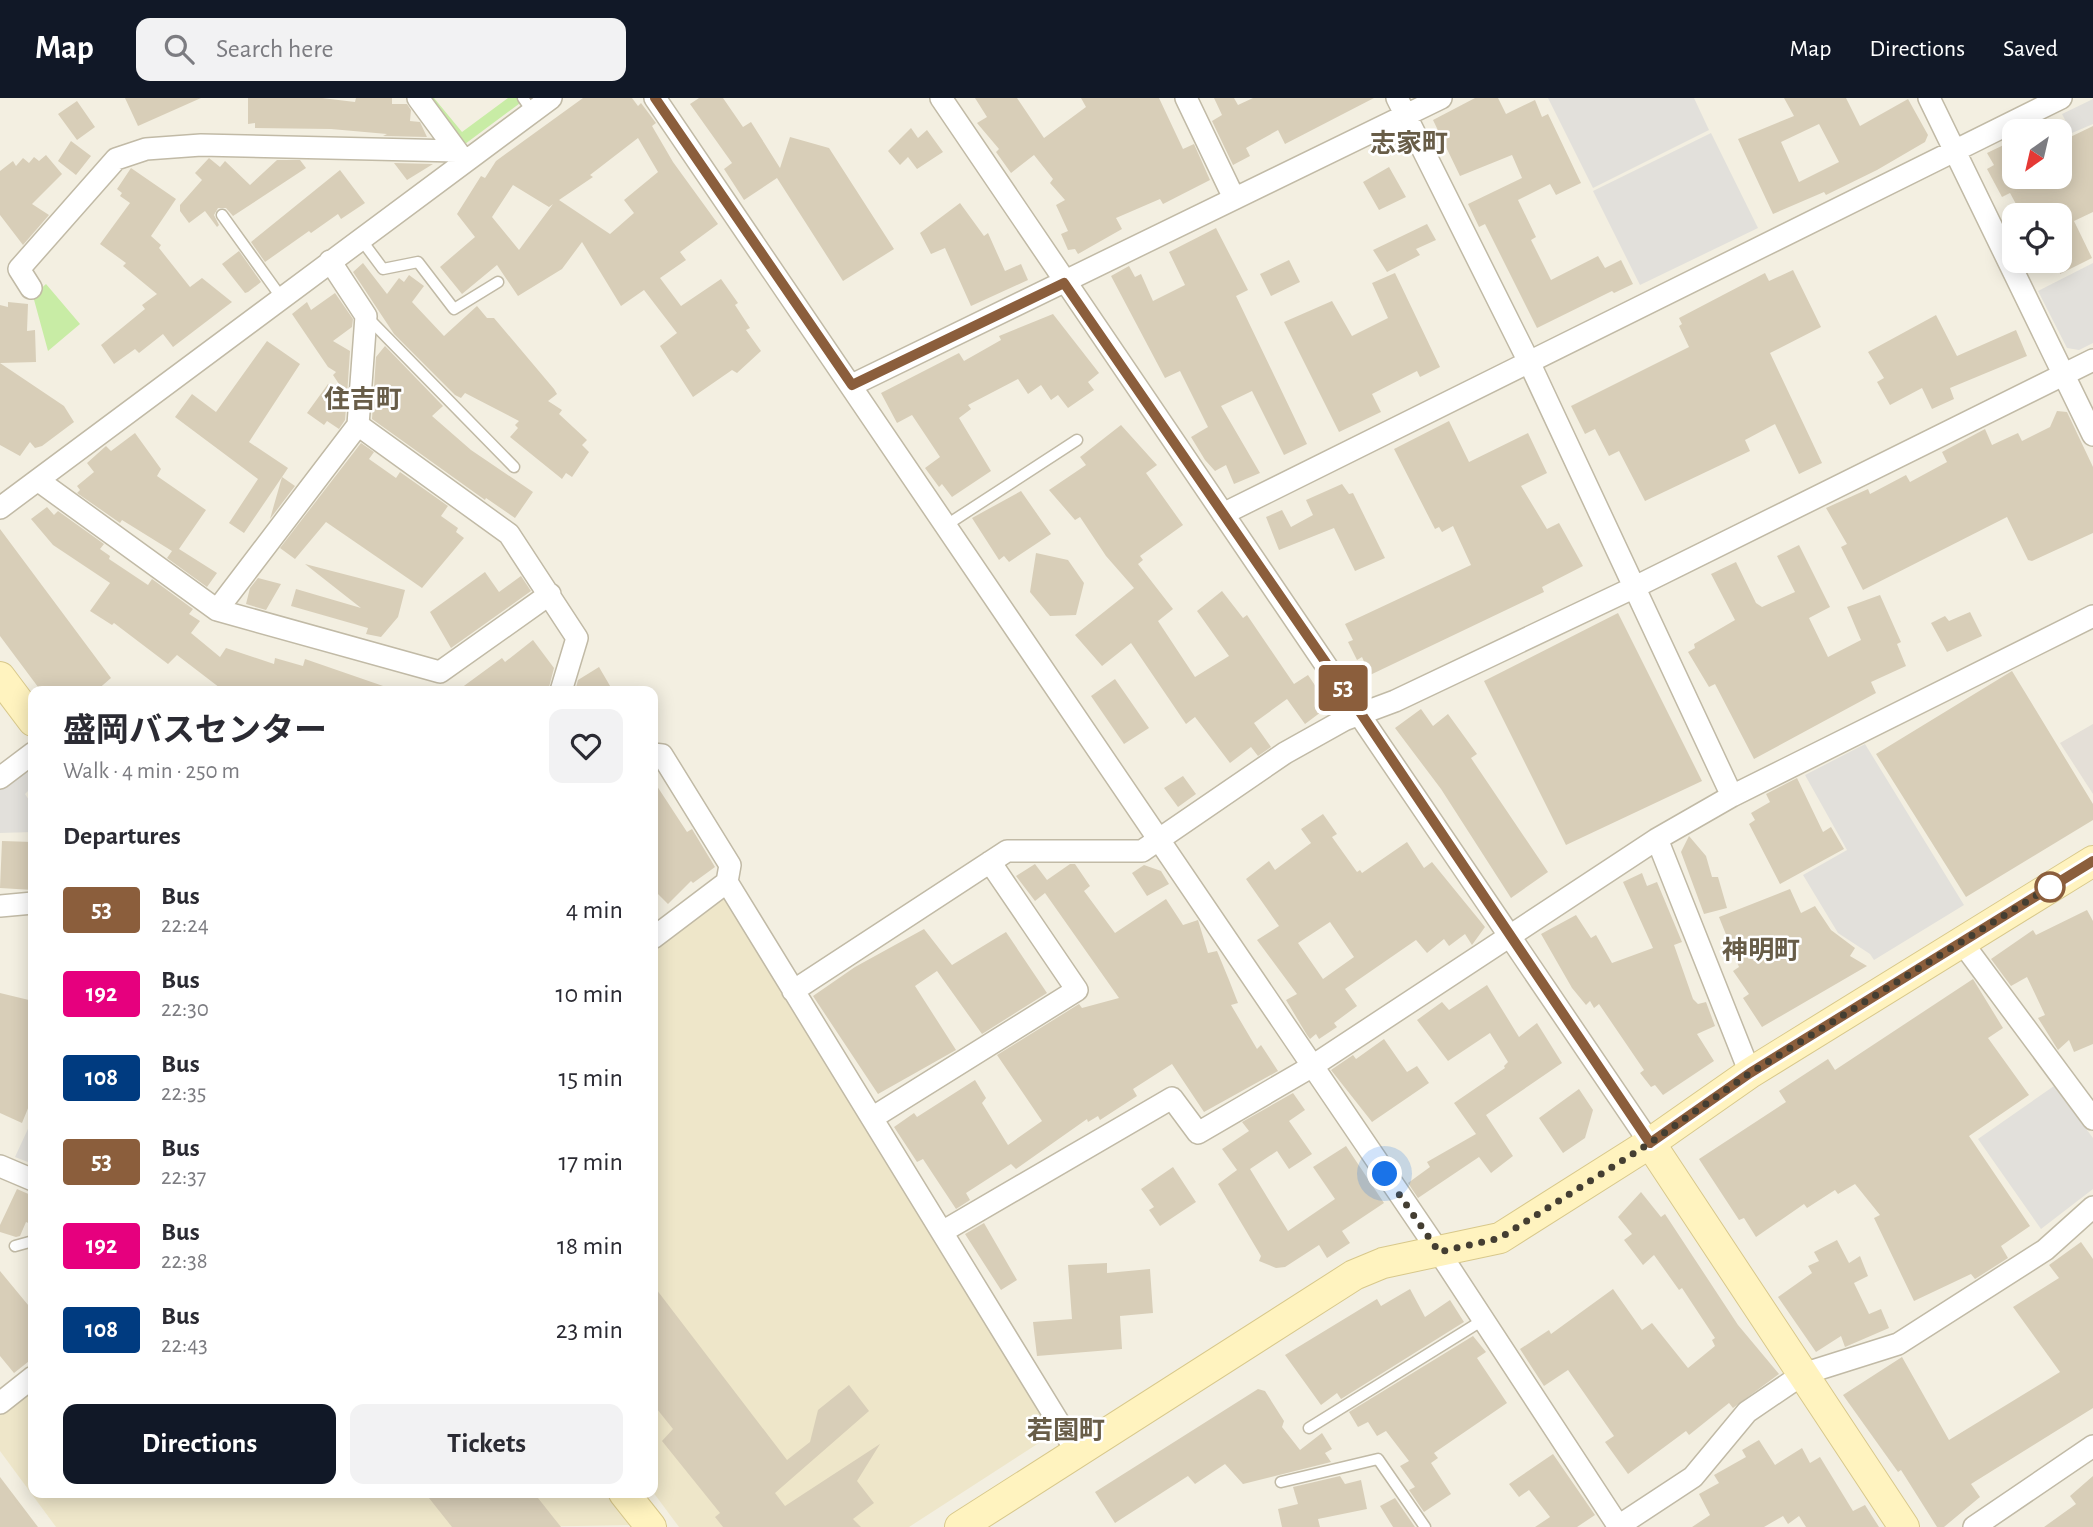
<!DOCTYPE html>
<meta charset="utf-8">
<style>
:root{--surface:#fff;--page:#f2f2f3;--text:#2b2b33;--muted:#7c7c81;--accent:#111827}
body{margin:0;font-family:"Alegreya Sans","Noto Sans JP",sans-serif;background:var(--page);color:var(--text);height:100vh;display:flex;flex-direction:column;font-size:26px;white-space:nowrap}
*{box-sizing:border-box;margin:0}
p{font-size:23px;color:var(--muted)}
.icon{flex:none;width:38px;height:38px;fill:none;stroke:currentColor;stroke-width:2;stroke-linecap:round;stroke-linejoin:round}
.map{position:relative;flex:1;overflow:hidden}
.sheet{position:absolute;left:28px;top:588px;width:630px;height:812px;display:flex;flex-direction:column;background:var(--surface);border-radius:14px;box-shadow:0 4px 18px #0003}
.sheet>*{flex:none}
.badge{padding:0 14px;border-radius:5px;font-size:24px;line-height:46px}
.needle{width:46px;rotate:214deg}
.buttons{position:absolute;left:2002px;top:21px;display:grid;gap:14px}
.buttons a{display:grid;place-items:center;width:70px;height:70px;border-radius:14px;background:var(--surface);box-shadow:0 4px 18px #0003;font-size:35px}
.you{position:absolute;width:35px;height:35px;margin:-18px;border:5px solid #fff;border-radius:50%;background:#1a73e8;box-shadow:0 0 0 10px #1a73e833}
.map>.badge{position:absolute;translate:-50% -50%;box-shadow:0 0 0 4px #fff}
h2{padding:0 35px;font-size:26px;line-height:63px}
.round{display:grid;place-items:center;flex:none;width:74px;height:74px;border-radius:14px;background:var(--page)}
.headline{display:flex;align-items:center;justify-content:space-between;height:119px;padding:0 35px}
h1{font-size:33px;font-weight:700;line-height:52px}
.action{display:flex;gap:14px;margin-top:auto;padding:14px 35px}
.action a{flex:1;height:80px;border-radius:14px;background:var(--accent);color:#fff;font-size:28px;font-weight:700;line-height:80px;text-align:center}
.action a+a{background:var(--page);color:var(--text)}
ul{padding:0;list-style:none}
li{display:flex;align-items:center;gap:21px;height:84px;padding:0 35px}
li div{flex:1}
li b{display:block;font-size:26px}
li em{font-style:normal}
li .badge{min-width:77px;font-weight:700;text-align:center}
header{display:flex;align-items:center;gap:42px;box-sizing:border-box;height:98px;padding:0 35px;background:var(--accent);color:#fff}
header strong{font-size:33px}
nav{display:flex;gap:38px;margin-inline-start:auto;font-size:24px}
.search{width:490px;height:63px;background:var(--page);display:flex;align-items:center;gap:18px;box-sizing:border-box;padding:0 24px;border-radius:14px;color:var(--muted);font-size:26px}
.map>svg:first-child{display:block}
</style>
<header>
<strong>Map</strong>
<div class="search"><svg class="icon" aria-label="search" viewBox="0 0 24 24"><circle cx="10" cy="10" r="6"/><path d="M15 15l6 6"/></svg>Search here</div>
<nav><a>Map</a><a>Directions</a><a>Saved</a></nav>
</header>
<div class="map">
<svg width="2093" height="1429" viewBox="0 0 2093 1429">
<rect width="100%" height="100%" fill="#f3efe1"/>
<path fill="#e4dfd7" d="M2093 626V696L2060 645Z"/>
<path fill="#eee6c9" d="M730 800 1056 1334 909 1429H679L653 1394V849L712 803Z
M33 1288V1395H539L509 1417 516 1429H56L0 1353V1313Z
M543 1395H609L634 1427 519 1429 512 1419Z"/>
<path fill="#c8eca5" d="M428 0H434L462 34 508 0H527L465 46Z
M46 186 80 226 48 253 33 198Z"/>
<path fill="#e2e0db" d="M1548 0H1694L1709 32 1593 90Z
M2093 1V26L2072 35 2062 16Z
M1711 35 1758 130 1640 187 1593 93Z
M2093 165V245L2079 252 2067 250 2038 193Z
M1865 646 1964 807 1874 862 1870 856 1838 835 1803 777 1847 752 1805 677Z
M33 662V688L25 696 33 708V734L0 735V687Z
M2054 988 2093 1040V1091L2041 1131 1978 1041Z
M33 1020V1066L15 1059Z"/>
<path fill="#d8ceb8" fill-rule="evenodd" d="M125 0H201L138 28Z
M248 0H322L355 4 356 0H392V6H407L411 12 410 23 420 24 427 39 383 38 387 36 331 31 255 30V25L248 26Z
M583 0H632L638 8 641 5 656 25 652 28 673 64 718 126 680 154 686 162 660 180 681 208 721 181 738 205 735 207 750 230 746 232 761 253 737 275 732 272 693 299 660 248 677 235 644 192 621 208 582 144 562 171 518 198 497 167 462 196 440 169 475 139 457 116 481 78 485 80 496 63ZM638 40 658 74 624 102 634 115 610 136 559 102 593 79 590 77ZM513 87 549 109 553 106 519 152 492 119Z
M699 0H723L743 29 751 24 780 70 790 39 829 50 894 151 843 183 777 80 744 102 724 71 732 65 690 6Z
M975 0H1017L1044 40 1086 9 1081 0H1159L1183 51 1194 46 1210 82 1163 106 1160 101 1116 120 1122 131 1078 156 1075 151 1068 152 1061 136 1068 133 1056 107 1065 102 1050 85 1053 81 1034 57 1011 75 996 54 999 51 977 25 987 19Z
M1214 0H1234L1238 7 1253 0H1374L1285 46 1278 32 1246 50 1250 58 1233 67 1212 23 1222 17Z
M1475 0H1498L1506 16 1535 2 1542 19 1548 16 1581 85 1556 97 1550 86 1518 102 1536 139 1531 142 1551 182 1598 158 1605 170 1621 162 1633 186 1614 195 1612 193 1537 230 1485 126 1479 129 1468 106 1522 80 1512 57 1460 78 1433 22Z
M1784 0H1846L1860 28 1908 1 1928 37 1925 44 1877 72 1826 97 1824 94 1773 116 1738 41 1794 18ZM1819 26 1839 64 1799 84 1781 44Z
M77 3 95 29 77 42 58 16Z
M2093 28V114L2074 123 2092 160 2060 176V117H2022L2010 95 2002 99 1987 71 1994 67 1987 55 2014 42V79H2060V44Z
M911 30 918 40 927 32 943 54 917 71 908 59 900 67 888 53Z
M71 43 91 58 76 77 58 63Z
M46 57 62 76 32 106 49 117 23 147 0 117V73L13 63 16 68 23 60 29 65 34 59 39 63Z
M209 60 220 69 225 63 250 87 277 62H300L306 70 233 118 226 110H218L214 117 219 127 217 129 205 113 189 125 180 113V107L202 82 195 75Z
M394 65 433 66 407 82Z
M1389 69 1406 99 1379 112 1363 84Z
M131 70 176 101 151 138 161 147 159 150 190 189 202 180 232 204 173 249 163 236 139 255 135 251 114 266 101 247 145 211 142 207 157 196 123 168 126 165 100 146 130 105 120 98 122 95 117 91Z
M340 72 365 105 341 121 338 116 311 135 309 133 265 164 251 144Z
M960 105 984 138 988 135 1005 173 1021 166 1028 182 971 208 945 150 931 156 920 135Z
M1427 126 1436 142 1416 151 1420 157 1387 174 1373 152Z
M1216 130 1248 192 1236 198 1307 346 1284 357 1252 293 1221 308 1260 375 1234 386 1226 367 1215 373 1205 362 1191 339 1208 329 1180 273 1165 280 1111 178 1129 168 1135 179 1141 176 1153 203 1185 187 1169 154Z
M239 153 261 184 248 194 245 195 222 166Z
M1289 162 1300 184 1271 198 1260 176Z
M363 165 387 196 399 180 404 184 409 177 424 188 412 204 444 238 477 208 487 220H494L554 291 557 296 548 303 562 312 559 316 587 342 582 347 589 354 572 379 566 375 562 381 510 339 518 330 515 327 519 323 465 295 461 300 455 297 394 236 353 174Z
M1793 172 1821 229 1770 255 1822 365 1799 376 1775 326 1745 342 1750 353 1645 403 1619 353 1609 358 1595 331 1585 336 1571 308 1689 249 1679 228 1682 226 1679 220 1765 175 1769 183Z
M1395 175 1440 269 1420 279 1417 273 1372 296 1381 314 1339 334 1284 224 1332 203 1352 238 1388 220 1372 185Z
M335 195 353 221 352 229 333 243 350 253 347 298 333 277 336 274 328 269 292 216 307 204 311 212Z
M8 204 28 206 27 233 35 232 36 264 0 265V207L8 209Z
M1053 216 1099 275 1088 284 1094 292 1068 310 1058 297 1051 302 1041 287 1028 296 1018 281 968 307 971 311 959 320 991 373 952 399 942 386 939 389 925 370 940 359 912 317 897 325 881 295 959 255 964 263 1001 242 999 238Z
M1936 217 1957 258 2016 232 2027 258 1950 290 1954 301 1932 311 1922 290 1890 307 1877 284 1884 280 1868 254Z
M267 243 300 266 249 344 288 370 282 379 295 388 270 421 282 379 244 435 229 425 258 381 175 319 192 296 216 314Z
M385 248 443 308 432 318 471 352 533 394 515 420 486 400 485 402 372 321 376 259Z
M0 265 64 308 74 324 42 348 35 350 30 344 20 358 0 347Z
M328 286 347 299 345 322 339 331 327 323 324 327 307 315Z
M2057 313 2067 314 2093 369V435L2032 463 2028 462 2007 419 1863 492 1841 449 1847 446 1826 410 1868 391 1870 396 1906 377 1910 384 1947 364 1942 354 1985 331 1992 347 2018 335 2022 343 2050 329Z
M1449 323 1469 364 1528 335 1547 375 1521 388 1547 431 1559 425 1583 468 1542 489 1544 494 1370 577 1362 559 1357 562 1348 544 1353 542 1345 526 1471 467 1453 428 1442 434 1439 429 1435 431 1394 351Z
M1121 327 1157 367 1146 375 1183 427 1140 458 1143 462 1138 466 1173 511 1158 523 1195 579 1229 558 1197 513 1222 493 1243 520 1247 517 1294 586 1308 577 1329 608 1305 626 1287 601 1254 625 1271 649 1258 658 1251 649 1230 665 1195 619 1186 626 1131 545 1102 568 1075 537 1134 490 1106 458 1080 419 1075 422 1049 392 1086 367 1080 359Z
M135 335 161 371 157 378 206 412 179 451 217 475 207 489 167 460 172 453 122 422 120 425 77 395 80 392 77 388 94 374 87 365 106 348 111 353Z
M361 345 374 354 369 361 396 380 400 374 448 408 441 418 458 430 456 434 464 440 422 490 326 424 295 461 280 450Z
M1342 386 1349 396 1353 395 1385 460 1355 473 1334 430 1279 452 1266 419 1282 412 1291 429 1313 417 1306 402Z
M1021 393 1051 436 1009 464 1004 458 999 462 972 420Z
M47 409 54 417 58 413 104 446 100 451 110 458 109 461 148 487 152 481 193 511 189 516 200 523 191 535 220 559 226 550 274 566 275 560 303 568 305 561 386 589V593H224L177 557 168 566 114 525 112 527 90 513 110 485 53 447 31 421Z
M0 431 111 580 96 593H41L0 538Z
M1799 447 1830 509 1809 520 1828 559 1861 542 1847 509 1880 497 1901 544 1897 546 1906 568 1871 584 1876 595 1754 661 1715 586 1709 589 1688 554 1695 550 1694 546 1735 522 1711 476 1736 464 1756 505 1762 509 1795 494 1777 458Z
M1036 455 1068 462 1084 485 1076 517 1050 518 1030 494Z
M305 466 405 492 398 519 381 539 366 536 368 530 291 508 296 491 361 510Z
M485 474 499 494 521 478 531 493 451 550 430 514Z
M258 480 281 486 266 512 246 506 250 490Z
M1970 514 1982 538 1947 554 1931 525 1945 518 1949 523Z
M1618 515 1702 683 1566 747 1484 583Z
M533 542 554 570 548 593H457L502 560 505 564Z
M599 569 613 593H575L578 582Z
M2012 573 2093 706V722L1966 799 1876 656Z
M1115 581 1149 630 1124 646 1091 598Z
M1421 611 1433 628 1448 616 1477 656 1471 660 1548 774 1511 800 1441 691 1395 630Z
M1183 678 1196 696 1178 709 1164 690Z
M1797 680 1823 734 1831 729 1844 751 1780 786 1749 726 1755 722 1751 715 1770 704 1766 696Z
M653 682 687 734 692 731 715 769 693 785 691 783 668 806 653 791Z
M1323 716 1337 736 1332 739 1357 774 1360 772 1362 775 1407 744 1424 770 1432 764 1485 829 1472 847 1465 836 1449 848 1444 841 1427 855 1416 842 1345 891 1357 908 1334 925 1337 929 1319 941 1316 936 1310 941 1307 937 1286 902 1297 896 1257 842 1279 828 1246 781 1269 763 1275 772 1311 745 1301 731ZM1330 824 1354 859 1323 881 1298 845Z
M1689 738 1706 758 1712 779H1718L1727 810 1704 816 1681 754Z
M2 743 33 744V792L0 790Z
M1035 766 1047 782 1070 766H1075L1090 788 1084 793 1115 835 1166 801 1183 827 1198 822 1208 855 1217 853 1229 882 1238 905 1231 907 1257 951 1261 947 1278 973 1204 1014 1172 966 1133 991 1137 998 1100 1022 1098 1018 1088 1024 1087 1021 1016 1071 1011 1066 966 1095 970 1102 956 1111 923 1061 917 1064 894 1029 914 1015 917 1019 975 982 986 1000 982 1005 1008 1047 1042 1023 997 957 1079 906 1082 910 1119 900 1045 795 1035 803 1016 778Z
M1144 767 1161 773 1169 786 1147 798 1132 775Z
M1642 775 1647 788 1657 784 1682 844 1674 847 1693 901 1698 906 1706 904 1715 928 1697 936 1714 963 1663 997 1655 987 1651 989 1640 975 1644 972 1599 906 1594 910 1590 903 1586 907 1572 890 1541 836 1576 817 1591 840 1596 837 1612 865 1653 850 1623 784Z
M1790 791 1801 815 1815 808 1831 832 1855 850 1850 858 1867 868 1762 929 1743 900 1749 896 1733 873 1739 869 1719 819Z
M2087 812 2093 823V946L2074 954 2069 942 2058 952 2038 920 2045 917 2027 879 2011 888 1991 861 2033 832 2036 837Z
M924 831 952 867 1006 834 1047 895 982 936 937 873 915 888 956 952 878 996 813 898 855 869Z
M1973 881 2003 930 1988 940 2029 997 1969 1038 2030 1128 2001 1148 2008 1160 1975 1181 1971 1176 1914 1203 1874 1120 1880 1117 1855 1086 1838 1096 1835 1092 1807 1110 1804 1106 1756 1139 1744 1120 1739 1122 1699 1061 1786 1004 1779 993 1828 961 1835 972Z
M1487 887 1519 939 1537 925 1562 965 1486 1017 1513 1058 1491 1075 1479 1059 1418 1100 1408 1085 1430 1069 1427 1064 1476 1036 1454 1005 1505 970 1504 968 1508 964 1490 935 1448 963 1417 922 1442 904 1449 912Z
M0 895 33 903V941L28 964 33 965V998L22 1025 0 1015Z
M1384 941 1407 974 1417 968 1429 985 1372 1024 1331 972 1353 957 1356 961Z
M1579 991 1593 1012 1585 1040 1563 1055 1539 1020Z
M1293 995 1305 1012 1289 1023 1312 1056 1289 1071 1277 1053 1250 1071 1288 1133 1335 1101 1313 1069 1346 1048 1384 1105 1342 1133 1350 1145 1327 1160 1319 1147 1285 1169 1276 1170 1259 1163 1261 1158 1218 1086 1237 1072 1222 1051 1249 1033 1242 1024Z
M1173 1069 1196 1104 1160 1128 1149 1112 1154 1109 1141 1091Z
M17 1091 33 1098V1127L26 1124 20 1138 16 1139 0 1134V1127Z
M1641 1094 1661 1119 1665 1116 1738 1227 1779 1276 1733 1310 1729 1305 1689 1337 1686 1333 1628 1376 1605 1344 1614 1338 1568 1272 1544 1288 1520 1251 1549 1232 1551 1236 1613 1191 1642 1232 1652 1225 1688 1270 1715 1248 1712 1242 1715 1240 1682 1190 1679 1192 1654 1157 1643 1167 1624 1142 1632 1136 1618 1119Z
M984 1125 1017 1182 1001 1192 965 1136Z
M1837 1142 1849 1165 1860 1158 1868 1178 1854 1185 1869 1216 1881 1211 1889 1230 1845 1249 1841 1238 1816 1254 1778 1199 1812 1175 1808 1168 1819 1163 1814 1154Z
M2081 1144 2093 1161V1310L1971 1386 1980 1399 1944 1429H1937L1901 1372 1898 1374 1843 1297 1902 1259 1949 1342 2060 1274 2013 1209 2059 1180 2049 1167Z
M1107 1165V1175L1150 1171 1153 1215 1120 1218 1122 1251 1037 1258 1033 1224 1072 1221 1068 1167Z
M0 1173 33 1213V1260L14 1275 0 1258Z
M653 1187 787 1362 810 1344 818 1312 849 1287 869 1313 775 1395 785 1408 880 1346 857 1383 874 1405 853 1421 861 1429H723L715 1419 720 1415 662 1343 673 1331 653 1306Z
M1410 1191 1425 1219 1450 1202 1464 1224 1341 1301 1337 1295 1321 1307 1285 1257 1377 1201 1381 1208Z
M1473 1238 1486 1254 1477 1260 1507 1305 1434 1355 1438 1360 1431 1365 1451 1396 1424 1414 1409 1392 1415 1389 1400 1368 1409 1363 1386 1333 1377 1338 1368 1324 1358 1329 1349 1314Z
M1258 1291 1265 1293 1284 1323 1282 1329 1300 1352 1322 1335 1332 1351 1325 1355 1331 1364 1243 1386 1225 1366 1195 1386 1188 1378 1115 1425 1095 1394Z
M1759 1342 1775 1367 1802 1350 1810 1365 1820 1359 1853 1413 1865 1407 1879 1429H1806L1799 1418 1788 1426 1783 1418 1764 1429H1692L1710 1417 1699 1396 1719 1385 1714 1377 1746 1359 1742 1352Z
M1553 1356 1595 1417 1577 1429H1535L1550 1419 1529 1392 1519 1399 1509 1386Z
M1340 1378 1345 1386 1361 1382 1367 1411 1318 1421 1320 1429H1282L1278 1411 1298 1406 1293 1389Z
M2093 1378V1429H2044L2076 1406 2070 1398Z
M0 1379 38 1429H0Z
M425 1395H534L561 1429H452Z
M1395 1400 1415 1429H1393L1380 1408Z"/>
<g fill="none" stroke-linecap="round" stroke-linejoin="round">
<g stroke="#c1baa6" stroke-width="13">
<path id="lane" d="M523 0 532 13
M222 117 281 199
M360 140 383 171 418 164 454 211 498 184
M368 220 514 369
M945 428 1077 342
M15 1148 33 1143
M1309 1330 1483 1222
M1281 1384 1378 1361 1425 1429"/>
</g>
<g stroke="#c1baa6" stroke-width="24">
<path id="street" d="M418 0 462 60
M655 0 1439 1154 1619 1429
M941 0 1650 1045
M1186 0 1234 100
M1397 0 1529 264 1732 698
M1929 0 2093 337
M31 190 19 171 116 61 146 51 201 47 457 53
M852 287 1441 0
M358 327 509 436 577 540 561 593
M39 383 217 512 440 574 550 496
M0 410 551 0
M1223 416 2061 0
M217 512 358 327 366 218 330 163
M653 656 662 657 730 767 727 784 653 840
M0 680 33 655
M1657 741 1750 975
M727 784 1078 1356
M0 808 33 805
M1961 843 2093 1021
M793 893 1007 753H1142L1285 655 1344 622 1395 603 1635 489 2093 262
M872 1020 1077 892 990 764
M0 1068 33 1082
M942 1134 1172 1000 1198 1035 1311 969 1657 741 1732 698 2093 518
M0 1305 33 1279
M1617 1429 1693 1379 1747 1314 1803 1276 1898 1246 2045 1152 2093 1109
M1974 1429 2093 1348"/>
</g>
<g stroke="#d8c88b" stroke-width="32">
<path id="secondary" d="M0 579 33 623
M1650 1045 1904 1429
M624 1395 651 1429
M960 1429 1354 1177 1383 1165 1500 1140 1650 1045 1750 975 2093 763"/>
</g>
<use href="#lane" stroke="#fff" stroke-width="10"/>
<use href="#street" stroke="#fff" stroke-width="21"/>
<use href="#secondary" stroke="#fff3bf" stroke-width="30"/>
</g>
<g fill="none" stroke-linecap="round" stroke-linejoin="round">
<g stroke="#fff" stroke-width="16">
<path id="line" d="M655 0 852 287 1064 185 1362 617 1650 1045 1750 975 2093 763"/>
</g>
<use href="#line" stroke="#8b5e3c" stroke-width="10"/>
<path stroke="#443e32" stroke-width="7" stroke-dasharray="0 12.6" d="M1385 1076 1439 1154 1500 1140 1650 1045 1750 975 2050 789"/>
</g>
<circle fill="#fff" stroke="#8b5e3c" stroke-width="3.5" cx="2050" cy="789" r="14"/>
<g text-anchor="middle" stroke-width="5" stroke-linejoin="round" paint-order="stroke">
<g font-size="26" font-weight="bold" fill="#685d48" stroke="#fff">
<text x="1409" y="54">志家町</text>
<text x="363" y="310">住吉町</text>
<text x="1761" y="861">神明町</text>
<text x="1066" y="1341">若園町</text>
</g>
</g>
</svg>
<div class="buttons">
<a><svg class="needle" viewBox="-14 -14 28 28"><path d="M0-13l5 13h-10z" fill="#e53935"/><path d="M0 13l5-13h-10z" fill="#7c7c81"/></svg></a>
<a><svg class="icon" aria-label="locate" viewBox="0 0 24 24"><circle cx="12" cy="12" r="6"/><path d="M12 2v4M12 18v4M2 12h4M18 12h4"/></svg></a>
</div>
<div class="you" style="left:1385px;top:1076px"></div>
<b class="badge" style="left:1343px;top:590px;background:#8b5e3c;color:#fff">53</b>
<section class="sheet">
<div class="headline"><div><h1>盛岡バスセンター</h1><p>Walk · 4 min · 250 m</p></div><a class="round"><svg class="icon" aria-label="heart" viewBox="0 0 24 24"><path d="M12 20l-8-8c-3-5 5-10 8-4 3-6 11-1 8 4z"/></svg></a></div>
<h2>Departures</h2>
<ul>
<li><span class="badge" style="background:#8b5e3c;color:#fff">53</span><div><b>Bus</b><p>22:24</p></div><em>4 min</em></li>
<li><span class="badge" style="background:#e6007e;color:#fff">192</span><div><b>Bus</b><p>22:30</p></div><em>10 min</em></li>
<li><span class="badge" style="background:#003b80;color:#fff">108</span><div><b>Bus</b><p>22:35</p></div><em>15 min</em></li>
<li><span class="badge" style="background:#8b5e3c;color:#fff">53</span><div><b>Bus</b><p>22:37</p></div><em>17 min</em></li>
<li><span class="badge" style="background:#e6007e;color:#fff">192</span><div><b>Bus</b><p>22:38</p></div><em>18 min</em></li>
<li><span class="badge" style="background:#003b80;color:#fff">108</span><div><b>Bus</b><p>22:43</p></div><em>23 min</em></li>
</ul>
<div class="action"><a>Directions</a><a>Tickets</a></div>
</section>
</div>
